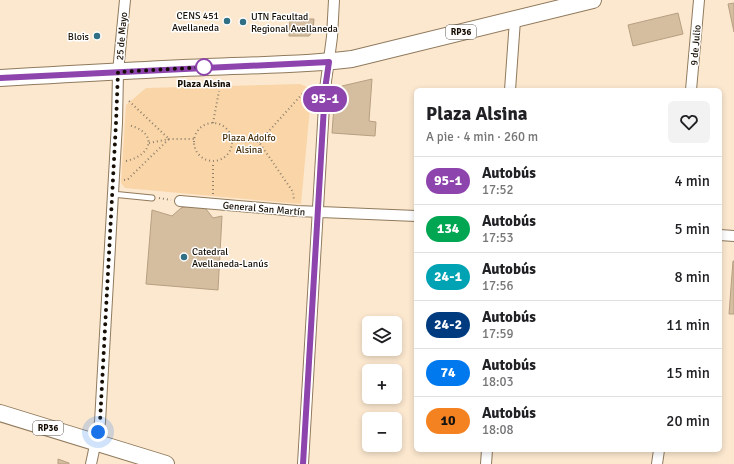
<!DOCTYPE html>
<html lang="es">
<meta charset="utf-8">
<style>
:root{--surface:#fff;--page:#f2f2f2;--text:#202124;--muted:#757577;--line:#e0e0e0}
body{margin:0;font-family:Signika,sans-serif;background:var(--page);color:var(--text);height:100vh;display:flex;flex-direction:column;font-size:15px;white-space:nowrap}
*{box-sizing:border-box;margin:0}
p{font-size:13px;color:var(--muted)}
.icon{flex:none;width:22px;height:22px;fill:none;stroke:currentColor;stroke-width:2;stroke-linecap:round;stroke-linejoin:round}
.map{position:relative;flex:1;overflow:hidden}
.side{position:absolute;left:414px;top:88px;width:308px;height:364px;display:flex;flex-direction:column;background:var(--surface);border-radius:6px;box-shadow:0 2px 6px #0003}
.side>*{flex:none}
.badge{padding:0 8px;border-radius:13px;font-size:14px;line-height:26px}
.fabs{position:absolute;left:362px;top:316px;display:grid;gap:8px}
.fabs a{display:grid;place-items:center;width:40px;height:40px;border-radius:6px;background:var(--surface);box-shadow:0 2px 6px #0003;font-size:20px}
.you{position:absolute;width:20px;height:20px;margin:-10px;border:3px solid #fff;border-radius:50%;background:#1a73e8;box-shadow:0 0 0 6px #1a73e833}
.map>.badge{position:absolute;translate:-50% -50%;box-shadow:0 0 0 2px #fff}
.round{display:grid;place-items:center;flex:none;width:42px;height:42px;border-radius:6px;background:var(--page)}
.summary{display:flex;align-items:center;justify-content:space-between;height:68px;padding:0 12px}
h1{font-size:19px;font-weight:700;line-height:30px}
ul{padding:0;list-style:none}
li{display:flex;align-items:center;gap:12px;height:48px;padding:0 12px;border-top:1px solid var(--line)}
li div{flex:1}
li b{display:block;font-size:15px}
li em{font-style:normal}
li .badge{min-width:44px;font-weight:700;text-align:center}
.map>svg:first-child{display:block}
</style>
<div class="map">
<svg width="734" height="464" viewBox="0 0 734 464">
<rect width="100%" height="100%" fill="#fce8cf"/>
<path fill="#fad5a7" d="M300 84 310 88 311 97 301 204 125 188 121 183 126 105 146 88Z"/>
<path fill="#d5bd9f" stroke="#b79f82" d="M734 3V32L728 4Z
M678 13 683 34 633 46 628 25Z
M290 19H314L313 31 309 36H289Z
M372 79 369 121 376 122 375 136 332 133 335 92 342 86Z
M188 206H200L206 209 213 218 222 216 218 290 146 284 152 210 172 216 181 208Z
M733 261H734V314H729Z
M58 459 69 463V464H58Z"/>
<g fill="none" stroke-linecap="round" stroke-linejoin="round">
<g stroke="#907a5d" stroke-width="7">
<path id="lane" d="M112 194 152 198"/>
</g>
<g stroke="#907a5d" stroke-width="12">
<path id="street" d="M510 90 515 20
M691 90 699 0
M180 201 297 211 416 216
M720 235 734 236
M91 464 100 422 117 123 118 72 125 0
M303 464 325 89 332 37 334 0
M486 464 487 450
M657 464 659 450"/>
</g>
<g stroke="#907a5d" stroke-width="18">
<path id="primary" d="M0 78C69 74 138 70 207 67 255 65 304 65 352 59L593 0
M0 413 166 464"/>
</g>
<path stroke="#8e806e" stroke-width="2" stroke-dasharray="1 3" stroke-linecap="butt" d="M129 101 169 139
M194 142a19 19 0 1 1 38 0a19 19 0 1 1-38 0Z
M213 123 219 91
M233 141 259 142 293 192 294 200
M259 142 304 92 315 90
M149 143 169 139H195
M126 161C153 155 158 132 128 125
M124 180 128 179 169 139
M213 194V162
M159 198 171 200"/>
<use href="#lane" stroke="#fff" stroke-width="5"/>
<use href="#street" stroke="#fff" stroke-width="10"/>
<use href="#primary" stroke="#fff" stroke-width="16"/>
</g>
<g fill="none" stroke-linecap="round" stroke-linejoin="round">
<g stroke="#fff" stroke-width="9">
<path id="line" d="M0 78 329 62 325 89 303 464"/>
</g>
<use href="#line" stroke="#8e44ad" stroke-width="6"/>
<path stroke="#160e04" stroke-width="4" stroke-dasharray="0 7.2" d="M98 432 100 422 116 123 118 72 207 67H204"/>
</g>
<g fill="#306f84" stroke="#fff" stroke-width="1.5">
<circle cx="227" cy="21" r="4"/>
<circle cx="243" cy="22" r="4"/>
<circle cx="97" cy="36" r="4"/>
<circle cx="184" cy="257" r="4"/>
</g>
<circle fill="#fff" stroke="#8e44ad" stroke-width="2" cx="204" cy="67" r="8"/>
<g text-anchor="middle" stroke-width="3" stroke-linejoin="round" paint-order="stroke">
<g fill="#fff" stroke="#5c564f" stroke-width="1">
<rect x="446" y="25" width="30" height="14" rx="3"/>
<rect x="33" y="421" width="30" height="14" rx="3"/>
</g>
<g font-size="9" font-weight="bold" fill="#160e04">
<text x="461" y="35">RP36</text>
<text x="48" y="431">RP36</text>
</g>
<g font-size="10" fill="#160e04" stroke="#fff" text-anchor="end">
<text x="219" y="19">CENS 451<tspan x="219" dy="12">Avellaneda</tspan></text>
<text x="251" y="20" text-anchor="start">UTN Facultad<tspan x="251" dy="12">Regional Avellaneda</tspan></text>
<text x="89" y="40">Blois</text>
<text x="192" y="255" text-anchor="start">Catedral<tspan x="192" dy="12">Avellaneda-Lanús</tspan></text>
</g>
<g font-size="10" fill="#160e04" stroke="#fff">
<text transform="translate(121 36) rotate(-85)" y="4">25 de Mayo</text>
<text transform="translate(695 45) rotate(-85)" y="4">9 de Julio</text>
<text transform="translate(264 208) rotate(5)" y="4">General San Martín</text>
</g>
<g font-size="10" font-weight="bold" fill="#160e04" stroke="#fff">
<text x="204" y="87">Plaza Alsina</text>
</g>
<g font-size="10" fill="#462e08" stroke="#fff">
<text x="249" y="141">Plaza Adolfo<tspan x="249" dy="12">Alsina</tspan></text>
</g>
</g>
</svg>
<div class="fabs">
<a><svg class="icon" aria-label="layers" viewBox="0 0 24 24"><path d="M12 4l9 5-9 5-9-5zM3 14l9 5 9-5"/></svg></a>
<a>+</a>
<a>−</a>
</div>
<div class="you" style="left:98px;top:432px"></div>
<b class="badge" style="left:325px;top:99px;background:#8e44ad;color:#fff">95-1</b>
<section class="side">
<div class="summary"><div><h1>Plaza Alsina</h1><p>A pie · 4 min · 260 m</p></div><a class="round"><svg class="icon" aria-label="heart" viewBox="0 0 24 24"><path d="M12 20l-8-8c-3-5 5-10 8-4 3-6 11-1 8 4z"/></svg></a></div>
<ul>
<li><span class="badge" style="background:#8e44ad;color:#fff">95-1</span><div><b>Autobús</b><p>17:52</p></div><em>4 min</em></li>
<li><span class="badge" style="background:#00a651;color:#fff">134</span><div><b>Autobús</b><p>17:53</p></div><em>5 min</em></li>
<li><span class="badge" style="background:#00a3b4;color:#fff">24-1</span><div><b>Autobús</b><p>17:56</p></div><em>8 min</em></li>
<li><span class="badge" style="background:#003b80;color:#fff">24-2</span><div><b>Autobús</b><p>17:59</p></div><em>11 min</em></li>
<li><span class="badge" style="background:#0079ef;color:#fff">74</span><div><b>Autobús</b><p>18:03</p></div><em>15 min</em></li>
<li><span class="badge" style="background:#f58220;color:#111">10</span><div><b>Autobús</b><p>18:08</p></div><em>20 min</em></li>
</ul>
</section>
</div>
